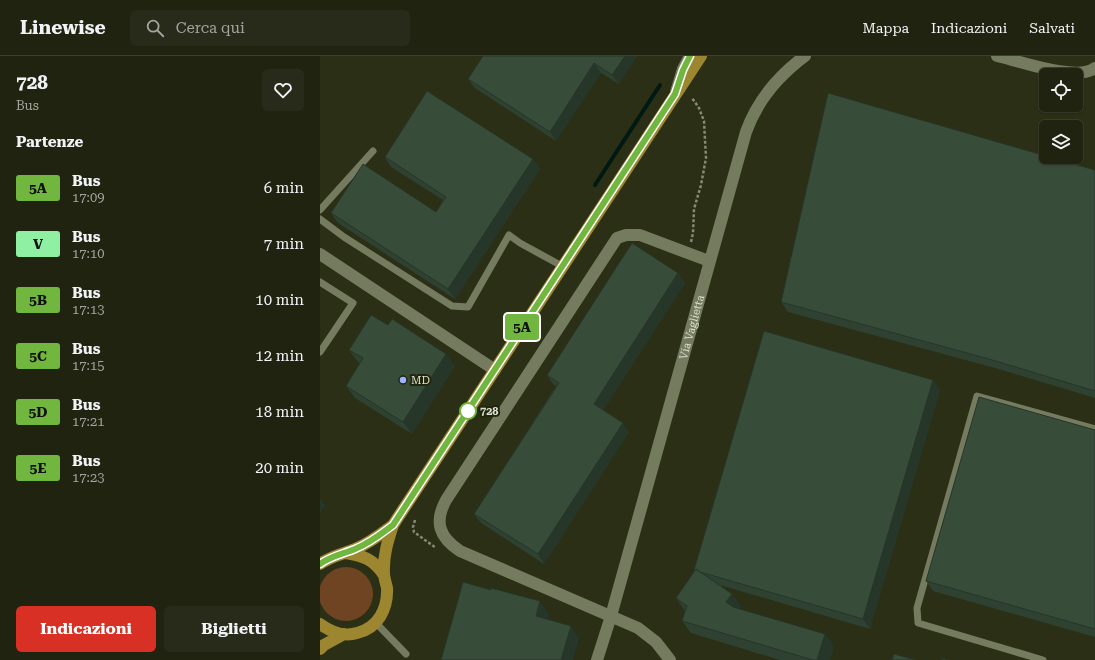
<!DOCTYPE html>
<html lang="it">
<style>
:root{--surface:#202310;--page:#282b19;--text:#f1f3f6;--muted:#a2a49f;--line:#3d4030;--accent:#d93025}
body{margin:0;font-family:"Roboto Serif",serif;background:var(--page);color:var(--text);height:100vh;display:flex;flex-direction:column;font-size:15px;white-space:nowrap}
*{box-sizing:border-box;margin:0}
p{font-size:13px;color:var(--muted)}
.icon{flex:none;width:22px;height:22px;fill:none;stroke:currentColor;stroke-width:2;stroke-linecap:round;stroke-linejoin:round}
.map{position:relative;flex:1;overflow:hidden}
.panel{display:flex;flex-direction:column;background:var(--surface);width:320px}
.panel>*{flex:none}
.badge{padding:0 8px;border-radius:3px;font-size:14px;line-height:26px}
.fabs{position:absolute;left:719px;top:12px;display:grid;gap:8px}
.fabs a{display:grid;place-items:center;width:44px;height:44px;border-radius:6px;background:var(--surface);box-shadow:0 1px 3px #0004,0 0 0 1px var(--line);font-size:20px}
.map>.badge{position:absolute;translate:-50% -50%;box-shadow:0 0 0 2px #fff}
h2{padding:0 16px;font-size:15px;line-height:36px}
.round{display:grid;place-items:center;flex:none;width:42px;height:42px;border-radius:6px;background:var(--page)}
.summary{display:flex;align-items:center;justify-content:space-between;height:68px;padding:0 16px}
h1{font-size:19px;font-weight:700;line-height:30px}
.button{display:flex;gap:8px;margin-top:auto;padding:8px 16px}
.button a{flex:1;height:46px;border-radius:6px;background:var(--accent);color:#fff;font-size:16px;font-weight:700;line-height:46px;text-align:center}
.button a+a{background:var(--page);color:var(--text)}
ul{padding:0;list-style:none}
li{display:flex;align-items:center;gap:12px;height:56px;padding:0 16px}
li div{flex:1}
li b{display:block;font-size:15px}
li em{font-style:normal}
li .badge{min-width:44px;font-weight:700;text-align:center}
header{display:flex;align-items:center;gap:24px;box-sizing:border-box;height:56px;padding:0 20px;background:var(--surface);border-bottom:1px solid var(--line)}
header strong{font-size:19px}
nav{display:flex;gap:22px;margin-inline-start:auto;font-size:14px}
.search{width:280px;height:36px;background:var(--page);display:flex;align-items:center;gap:10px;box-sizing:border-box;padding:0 14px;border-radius:6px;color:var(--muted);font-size:15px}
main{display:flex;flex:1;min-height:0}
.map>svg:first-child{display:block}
</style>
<header>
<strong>Linewise</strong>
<div class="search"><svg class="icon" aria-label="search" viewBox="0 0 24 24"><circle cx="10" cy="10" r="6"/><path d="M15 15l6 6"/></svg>Cerca qui</div>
<nav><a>Mappa</a><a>Indicazioni</a><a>Salvati</a></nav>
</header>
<main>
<section class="panel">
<div class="summary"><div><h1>728</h1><p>Bus</p></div><a class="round"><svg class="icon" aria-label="heart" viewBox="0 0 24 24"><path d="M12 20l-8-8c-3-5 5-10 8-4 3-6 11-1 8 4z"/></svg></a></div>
<h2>Partenze</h2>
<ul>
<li><span class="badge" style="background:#71b73f;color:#111">5A</span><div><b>Bus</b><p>17:09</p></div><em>6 min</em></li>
<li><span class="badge" style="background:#8ff0a4;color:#111">V</span><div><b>Bus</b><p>17:10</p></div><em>7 min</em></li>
<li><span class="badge" style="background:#71b73f;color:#111">5B</span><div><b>Bus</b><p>17:13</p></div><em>10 min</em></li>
<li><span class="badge" style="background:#71b73f;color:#111">5C</span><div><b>Bus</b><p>17:15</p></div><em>12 min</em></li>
<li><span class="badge" style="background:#71b73f;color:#111">5D</span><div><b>Bus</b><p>17:21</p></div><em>18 min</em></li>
<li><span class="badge" style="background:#71b73f;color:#111">5E</span><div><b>Bus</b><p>17:23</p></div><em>20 min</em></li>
</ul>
<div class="button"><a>Indicazioni</a><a>Biglietti</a></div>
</section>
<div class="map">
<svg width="775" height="604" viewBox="0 0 775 604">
<rect width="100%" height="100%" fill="#2a2f15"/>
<path fill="#6f4423" d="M-1 538a27 27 0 1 1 54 0a27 27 0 1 1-54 0Z"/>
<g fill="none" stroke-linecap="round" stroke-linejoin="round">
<path stroke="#001913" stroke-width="4" d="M275 129 340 29"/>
<path stroke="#858a75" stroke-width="2.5" stroke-dasharray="3 2" stroke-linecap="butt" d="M371 186 373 177 374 153 381 129 386 102 384 65 379 52 372 42
M95 464 93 471 94 476 116 492"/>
<path stroke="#757b5f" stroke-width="7" d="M0 154 53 95
M0 163 24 181 132 250 148 251 189 179 200 187 242 210
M0 226 33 247 0 296
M56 567 86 598
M723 604 598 567 597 552 657 340 775 373"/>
<g stroke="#757b5f" stroke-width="12">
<path d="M677 0C699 5 758 26 775 12"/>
<path d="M356 36 363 13 370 0"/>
<path d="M0 198 175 314"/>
<path id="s1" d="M277 604 291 560 426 76C437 45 458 20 485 0"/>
<path d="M350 604 336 586 318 572 140 495C119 481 114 466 126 444L297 182 306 179H320L389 205"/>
</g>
<path stroke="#9c8630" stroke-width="12" d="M26 497C44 500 53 503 64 519
M0 508C11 500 23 498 35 493 50 487 61 478 73 469
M0 568C11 576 24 581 37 577 58 572 68 553 67 532 66 527 64 522 64 517 63 500 68 484 73 469L381 0
M0 593 4 589 24 578"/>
</g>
<path fill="#2f4232" d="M317 0 299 28 281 17 236 85 155 32 148 23Z
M726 100 775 114V342L675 312 468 256 461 246Z
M65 101 213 103 220 113 135 243 18 167 11 157 116 156 123 144 71 111Z
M358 217 365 227 283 354 309 376 224 508 161 467 154 458 236 330 233 328 227 319Z
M68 269 126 298 135 310 92 378 35 342 26 330 40 307 38 306 29 294Z
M613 324 620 334 550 573 400 529 412 538 421 550 419 553 505 578 514 591 510 604H460L371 577 362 565 365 555 356 542 375 515 374 514Z
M775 374V581L613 535 606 525Z"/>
<path fill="#263629" d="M305 0H317L299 28 292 19Z
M274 7 281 17 236 85 230 76Z
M213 103 220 113 135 243 128 233Z
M358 217 365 227 280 358 274 348Z
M126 298 135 310 92 378 83 366Z
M613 324 620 334 550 573 543 563Z
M303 367 309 376 224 508 218 498Z
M0 443 5 449 0 457Z
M412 538 421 550 415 559 406 546Z
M220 545 229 558 225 573 216 560Z
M251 570 259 582 253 604H241Z
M505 578 514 591 510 604H497Z"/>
<path fill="#374d3a" stroke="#263629" d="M163 0H305L292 19 274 7 230 76 148 23Z
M107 35 213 103 128 233 11 157 43 108 116 156 126 141 65 101Z
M508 37 726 100V101H729L775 114V335L669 303 461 246Z
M312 187 358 217 274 348 303 367 218 498 154 458 239 327 227 319Z
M51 259 68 269 72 263 126 298 83 366 26 330 43 302 29 294Z
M444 275 613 324 543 563 380 516 376 513 375 515 374 514Z
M659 341 775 374V573L606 525Z
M376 513 412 538 406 546 413 551 505 578 497 604H493L362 565 367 550 356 542Z
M143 526 171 534V532L220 545 216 560 251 570 241 604H121Z
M574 598 596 604H572Z
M622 602 629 604H622Z"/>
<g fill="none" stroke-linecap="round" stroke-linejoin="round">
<g stroke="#fff" stroke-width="9">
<path id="line" d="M0 508C11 500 23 498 35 493 50 487 61 478 73 469L355 38 363 14 370 0"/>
</g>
<use href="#line" stroke="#71b73f" stroke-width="6"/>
</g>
<circle fill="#9db4fd" stroke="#21250c" stroke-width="1.5" cx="83" cy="324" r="4"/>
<circle fill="#fff" stroke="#71b73f" stroke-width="2" cx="148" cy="355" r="8"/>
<g text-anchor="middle" stroke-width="4" stroke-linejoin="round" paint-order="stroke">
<g font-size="11" fill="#dbdfcf" stroke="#21250c">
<text dy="4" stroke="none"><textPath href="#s1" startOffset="346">Via Vaglietta</textPath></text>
</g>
<g font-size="11" fill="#dbdfcf" stroke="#21250c" text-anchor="start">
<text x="91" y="328">MD</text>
</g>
<g font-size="11" font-weight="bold" fill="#dbdfcf" stroke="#21250c" text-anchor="start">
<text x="160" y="359">728</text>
</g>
</g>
</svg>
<div class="fabs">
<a><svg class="icon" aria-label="locate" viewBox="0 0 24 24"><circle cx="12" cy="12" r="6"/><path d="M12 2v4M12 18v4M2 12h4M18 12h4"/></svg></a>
<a><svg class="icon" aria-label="layers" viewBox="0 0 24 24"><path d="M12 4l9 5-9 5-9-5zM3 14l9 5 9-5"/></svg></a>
</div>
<b class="badge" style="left:202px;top:271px;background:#71b73f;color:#111">5A</b>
</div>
</main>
